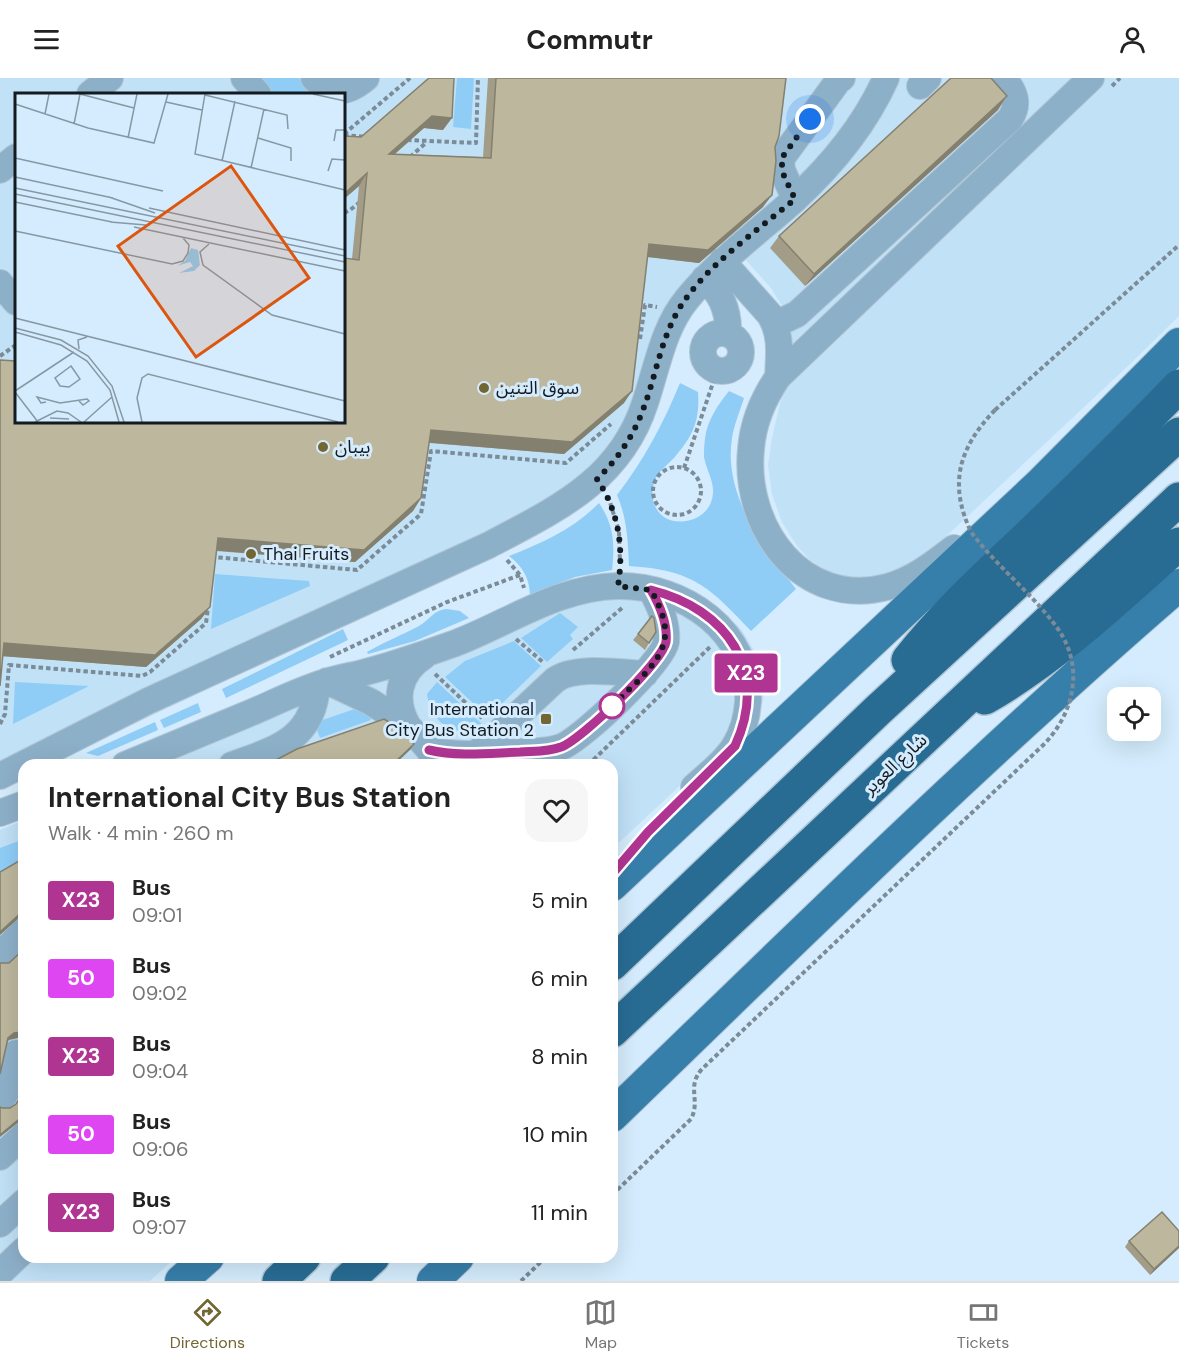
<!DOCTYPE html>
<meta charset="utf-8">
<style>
:root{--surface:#fff;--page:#f6f6f6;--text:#222;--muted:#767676;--line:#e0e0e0;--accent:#726633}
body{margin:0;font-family:"DM Sans","Noto Sans Arabic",sans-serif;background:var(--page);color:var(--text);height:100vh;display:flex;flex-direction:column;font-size:22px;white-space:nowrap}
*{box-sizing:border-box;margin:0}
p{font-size:20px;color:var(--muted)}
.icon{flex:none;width:33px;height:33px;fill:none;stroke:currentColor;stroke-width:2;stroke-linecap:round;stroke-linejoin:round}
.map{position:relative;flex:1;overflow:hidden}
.sheet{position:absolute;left:18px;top:681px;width:600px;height:504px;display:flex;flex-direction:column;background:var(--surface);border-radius:18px;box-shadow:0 6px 24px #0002}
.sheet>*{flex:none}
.badge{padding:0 12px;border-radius:4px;font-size:21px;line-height:39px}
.tools{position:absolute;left:1107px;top:609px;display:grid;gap:12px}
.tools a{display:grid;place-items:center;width:54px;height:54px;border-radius:12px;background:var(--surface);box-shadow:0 6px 24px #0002;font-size:30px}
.you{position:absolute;width:30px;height:30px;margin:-15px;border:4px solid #fff;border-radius:50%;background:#1a73e8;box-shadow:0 0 0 9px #1a73e833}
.map>.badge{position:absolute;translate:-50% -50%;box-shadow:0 0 0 3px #fff}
.round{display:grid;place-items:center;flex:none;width:63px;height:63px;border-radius:18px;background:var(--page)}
.summary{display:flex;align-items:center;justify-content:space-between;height:102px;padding:0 30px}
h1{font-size:28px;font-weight:700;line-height:45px}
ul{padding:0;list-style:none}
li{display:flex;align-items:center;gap:18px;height:78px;padding:0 30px}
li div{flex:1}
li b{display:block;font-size:22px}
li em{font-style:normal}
li .badge{min-width:66px;font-weight:700;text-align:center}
header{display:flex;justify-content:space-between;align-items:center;height:78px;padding:0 30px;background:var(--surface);font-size:27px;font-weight:700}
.tab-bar{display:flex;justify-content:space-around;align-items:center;height:84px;border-top:2px solid var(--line);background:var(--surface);font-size:16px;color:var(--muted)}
.tab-bar a{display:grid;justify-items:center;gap:3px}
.tab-bar .active{color:var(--accent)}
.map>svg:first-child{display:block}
</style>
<header><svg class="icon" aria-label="menu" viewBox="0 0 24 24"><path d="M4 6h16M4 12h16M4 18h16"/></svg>Commutr<svg class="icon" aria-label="person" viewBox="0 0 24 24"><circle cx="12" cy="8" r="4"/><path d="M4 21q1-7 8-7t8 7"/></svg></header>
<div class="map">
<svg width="1179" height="1203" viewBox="0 0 1179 1203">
<rect width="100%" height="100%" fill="#d4ecfd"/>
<path fill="#c1e1f7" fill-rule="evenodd" d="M0 0H1179V238L1130 286 907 495 868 502 847 500 824 492 810 482 797 468 782 444 772 416 768 387 772 360 782 317 790 268 789 249 782 228 771 210 744 180 700 223 683 249 615 398 591 422 573 436 550 450 0 709ZM16 16H344V344H16Z
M623 497 647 498 670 503 698 515 717 529 741 551 752 569 762 590 765 610 763 623 756 637 612 771V687H151Z
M24 742V1179H176L150 1203H0V752Z"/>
<path fill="#8fcdf7" d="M261 0H299L313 16H274Z
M457 0H474L471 51 453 49Z
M680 305 698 314C700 343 693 358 674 380 665 389 655 396 653 409 650 423 657 440 674 443 693 446 712 435 713 415 714 403 706 391 704 379 704 374 704 367 705 361 707 342 718 327 729 313L744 320C740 333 734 347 732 360 723 417 763 469 796 511L751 553C709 508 692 492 629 488 628 463 627 440 617 417 644 382 663 346 680 305Z
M599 425C614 447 615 466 612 492L575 499 530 517C529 499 523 489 509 478 542 465 574 451 599 425Z
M215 496 309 503 310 508 211 551Z
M447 531 460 533 469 540 415 563 368 576 367 574C384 564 402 557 419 548 430 542 433 532 447 531Z
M560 535 578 549 570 557 573 561 547 584 521 560Z
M343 551 348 562 226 620 222 611Z
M514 563 541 588 488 639 445 599 465 583Z
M15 604 89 608 13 646Z
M437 604 482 646C455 664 431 644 427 616Z
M198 625 201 634 164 650 160 642Z
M366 627 371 642 320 660 314 645Z
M155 644 158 652 98 678 86 675Z
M24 761V784L0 796V770Z"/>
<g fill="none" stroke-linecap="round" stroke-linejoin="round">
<g stroke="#b1c6d5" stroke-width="28">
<path id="minor" d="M244 0 258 16
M314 0C332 18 347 16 366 0
M920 8 928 0
M90 16 110 0
M0 92 16 79
M795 121 782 92 781 81 838 3 842 0
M722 183 770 237C782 257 779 277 778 299
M704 201C722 215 729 233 728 256
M0 205 16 224
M776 246 797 236 1010 41C1020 25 1015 13 1003 0
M703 274a19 19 0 1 1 38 0a19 19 0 1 1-38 0Z
M954 470C933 486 913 502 887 509 802 531 743 450 751 371 753 345 763 321 778 299L1091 0
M327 603 371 624 408 648 441 685
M408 648C393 622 398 595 424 578
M429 672C459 679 490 675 520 674 534 673 548 674 561 669 581 662 663 584 666 564 668 546 659 526 651 512
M476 676 555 602C575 587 621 595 645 596
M125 687C168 669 212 651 255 633 278 623 302 611 326 604 338 600 350 598 362 595 394 587 425 576 456 565 510 544 559 509 618 508 683 507 751 553 748 624 747 638 743 654 735 667 726 683 708 696 694 709
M232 687C276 671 314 661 317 607
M0 698 148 623 489 467C555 432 620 403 645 325 657 290 663 250 687 221 718 183 757 155 794 122 832 87 865 47 886 0
M0 735 24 726
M0 877 24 853
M0 1022C14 1008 14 993 16 975
M0 1079 24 1057
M0 1146 24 1124
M0 1195 24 1172"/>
</g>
<g stroke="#b1c6d5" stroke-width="34">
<path id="major" d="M612 807 1039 407 1179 266
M612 1038C798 858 983 676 1179 507
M181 1203 208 1179
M433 1203 458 1179"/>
</g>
<g stroke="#b1c6d5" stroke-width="36">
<path id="highway" d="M908 582C943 537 985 499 1026 460 1078 410 1129 360 1179 308
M985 620C1058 578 1117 521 1179 466
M612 886 878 632 1179 356
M612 953 1179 421
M279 1203 304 1179
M347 1203 373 1179"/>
</g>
<path stroke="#7b8b97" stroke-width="4" stroke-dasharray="4.5 3" stroke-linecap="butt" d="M1112 8 1120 0
M344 56 410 0
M344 57 367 59
M407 62 476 65 478 0
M410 79 427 64
M344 135 350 132 360 124
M640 261 645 227 657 229
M0 278 16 267
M995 332 1179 167
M653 413a24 24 0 1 1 48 0a24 24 0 1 1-48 0Z
M684 390 717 293
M608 418 619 453 620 486
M213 482 214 479 357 492 421 436 431 373 566 385 611 346
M507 482 520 497 524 510
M516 561 544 585
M573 572 622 530
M330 579 447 524 520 497
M435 596 484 642
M0 646 5 636 9 587 142 598 150 594 206 545 208 529
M588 687 710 569
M612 1117 691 1041C701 1022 686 1009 702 991L1039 671
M521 1203 546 1179"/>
<use href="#minor" stroke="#8db0c9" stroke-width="26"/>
<use href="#major" stroke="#377fab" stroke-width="32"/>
<use href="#highway" stroke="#286c94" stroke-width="33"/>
<path stroke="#7b8b97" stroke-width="4" stroke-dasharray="4.5 3" stroke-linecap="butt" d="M995 332C959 370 948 405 971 454 997 489 1033 516 1058 551 1086 591 1073 640 1039 671"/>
</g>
<path fill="#a39d88" d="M429 0 443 52 424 50 395 76 483 79 488 0H786L775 69 763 129 699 185 647 179 624 325 564 376 429 365 421 420 413 433 355 484 216 473 210 529 201 541 146 589 3 578 0 282 344 344 352 181 359 108 344 121V60L345 58 361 59Z
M998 32 805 208 770 170 779 158Z
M638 556 649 565 645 572 633 562Z
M1179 1153V1170L1150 1197 1125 1169 1129 1163Z"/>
<path fill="#84806f" d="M1006 19 998 32 805 208 814 196Z
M432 38 452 40 443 52 424 50 381 88 389 76Z
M367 95 359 108 344 121V116Z
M772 117 763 129 699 185 640 178 649 166Z
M632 313 624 325 564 376 422 364 431 352Z
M421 420 413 433 355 484 209 472 218 460Z
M210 529 201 541 146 589 0 578 4 565Z
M414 666 410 672 394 687H392Z
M24 832V839H20L0 857V854Z
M22 954 24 955V963L18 960 9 962 4 967 8 960 14 955Z
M24 1037V1043H20L0 1059V1057Z
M1179 1168V1170L1150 1197 1154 1191Z"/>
<path fill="#bdb79e" stroke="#84806f" stroke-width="1.5" d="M429 0H454L452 40 432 38 389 76 491 80 496 0H786L779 58 775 69 776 83 772 117 708 172 649 166 632 313 572 364 431 352 421 420 364 472 218 460 210 529 155 577 4 565 0 608V282L16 283V344H344V180L359 182 367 95 344 116 345 58 361 59Z
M951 0H991L1007 18 814 196 779 158Z
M652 538 654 540 656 554 649 565 638 556Z
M384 641 403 653 414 666 392 687H263L274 683 297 671Z
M24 780V832L0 854V794Z
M24 871V955L22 954 14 955 8 960 0 996V885H9Z
M24 1014V1037L0 1057V1029L2 1030H10L16 1026Z
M1162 1134 1179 1153V1168L1154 1191 1129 1163Z"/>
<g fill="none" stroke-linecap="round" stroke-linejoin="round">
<g stroke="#fff" stroke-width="14">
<path id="line" d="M429 672C459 679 490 675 520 674 534 673 548 674 561 669 581 662 662 584 666 564 668 546 659 526 651 512 727 531 770 592 735 668L648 754 612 796"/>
</g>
<use href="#line" stroke="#b03593" stroke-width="9"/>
<path stroke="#131b21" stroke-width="6" stroke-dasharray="0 10.8" d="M612 628 609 631C619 622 627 613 637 604 669 572 674 553 651 512L618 508C624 470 619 434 597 401 618 381 634 357 644 329 656 297 661 261 679 231 705 188 757 153 795 121L784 98 781 81 810 41"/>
</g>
<g fill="#726633" stroke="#d4ecfd" stroke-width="2">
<circle cx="484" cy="310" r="6"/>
<circle cx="323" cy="369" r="6"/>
<circle cx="251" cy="476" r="6"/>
<rect x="540" y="635" width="12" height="12" rx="3"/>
</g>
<circle fill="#fff" stroke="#b03593" stroke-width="3" cx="612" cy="628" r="12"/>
<g text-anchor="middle" stroke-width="6" stroke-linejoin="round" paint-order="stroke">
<g font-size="18" fill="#131b21" stroke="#d4ecfd" text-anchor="start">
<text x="496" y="316">سوق التنين</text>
<text x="335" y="375">بيبان</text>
<text x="263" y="482">Thai Fruits</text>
<text x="534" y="637" text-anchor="end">International<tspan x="534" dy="21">City Bus Station 2</tspan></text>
</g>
<g font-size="18" fill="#131b21" stroke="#d4ecfd">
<text transform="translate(895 686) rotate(-43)" y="6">شارع العوير</text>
</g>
</g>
<g transform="translate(15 15)">
<rect width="330" height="330" fill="#d4ecfd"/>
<path d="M176 155 183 157 185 172 179 178 164 180 178 173 175 169 162 173 170 168Z" fill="#8fcdf7"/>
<path fill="none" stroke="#8798a5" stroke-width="1.5" d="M65 1 119 15M190 1 180 61 330 97M298 1 330 8M190 2 272 22 273 36M151 9 187 17M0 11 73 35 139 50 153 1M30 21 34 1M59 31 65 1M113 45 122 1M243 45 276 55V68M319 48 321 37H330M0 65 148 98M207 68 220 8M236 75 249 16M313 78 317 66 330 67M0 84 98 105M0 95 330 163M0 101 330 169M94 104 140 120M0 109 97 129M134 115 330 157M95 129 131 132M119 134 330 178M0 138 157 171 168 168 173 160 174 152 168 145M194 151 185 159 188 172 257 222 330 241M0 225 330 308M0 235 46 247 73 263 97 293 109 329M0 239 46 252 72 268 95 297 104 329M64 256 63 247 72 244M56 273 65 286 54 294 45 293 40 285ZM0 298 59 259M0 299 23 329M31 309 26 310 22 304 45 310 72 306 74 308 68 312 64 308M35 325 54 326M20 329 42 318 53 320 66 329M69 329 97 304M127 329 122 305 127 285 133 281 323 329"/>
<path fill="#dd560d" fill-opacity="0.15" stroke="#dd560d" stroke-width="3" d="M216 73 294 185 181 264 103 153Z"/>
<rect width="330" height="330" fill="none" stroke="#131b21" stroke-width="3"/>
</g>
</svg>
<div class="tools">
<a><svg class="icon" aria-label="locate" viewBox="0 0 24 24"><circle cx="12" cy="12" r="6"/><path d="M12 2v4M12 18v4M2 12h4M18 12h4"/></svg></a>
</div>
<div class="you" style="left:810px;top:41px"></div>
<b class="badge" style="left:746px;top:595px;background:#b03593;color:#fff">X23</b>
<section class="sheet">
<div class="summary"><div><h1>International City Bus Station</h1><p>Walk · 4 min · 260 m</p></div><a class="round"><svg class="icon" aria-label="heart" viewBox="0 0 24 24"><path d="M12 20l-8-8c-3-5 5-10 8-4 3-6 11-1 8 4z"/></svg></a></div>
<ul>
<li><span class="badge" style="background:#b03593;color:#fff">X23</span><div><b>Bus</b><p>09:01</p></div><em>5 min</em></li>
<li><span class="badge" style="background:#de46f2;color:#fff">50</span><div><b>Bus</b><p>09:02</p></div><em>6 min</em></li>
<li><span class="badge" style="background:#b03593;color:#fff">X23</span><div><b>Bus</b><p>09:04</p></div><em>8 min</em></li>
<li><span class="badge" style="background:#de46f2;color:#fff">50</span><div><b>Bus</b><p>09:06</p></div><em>10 min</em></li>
<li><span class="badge" style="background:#b03593;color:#fff">X23</span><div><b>Bus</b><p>09:07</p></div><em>11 min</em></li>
</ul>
</section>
</div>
<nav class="tab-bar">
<a class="active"><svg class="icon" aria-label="directions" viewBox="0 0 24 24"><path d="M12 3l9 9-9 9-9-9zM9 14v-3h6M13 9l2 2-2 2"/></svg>Directions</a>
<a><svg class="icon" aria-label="map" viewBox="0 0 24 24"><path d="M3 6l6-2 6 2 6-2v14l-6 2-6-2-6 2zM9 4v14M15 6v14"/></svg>Map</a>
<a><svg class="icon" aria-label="tickets" viewBox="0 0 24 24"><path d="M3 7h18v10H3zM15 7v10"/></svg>Tickets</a>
</nav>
